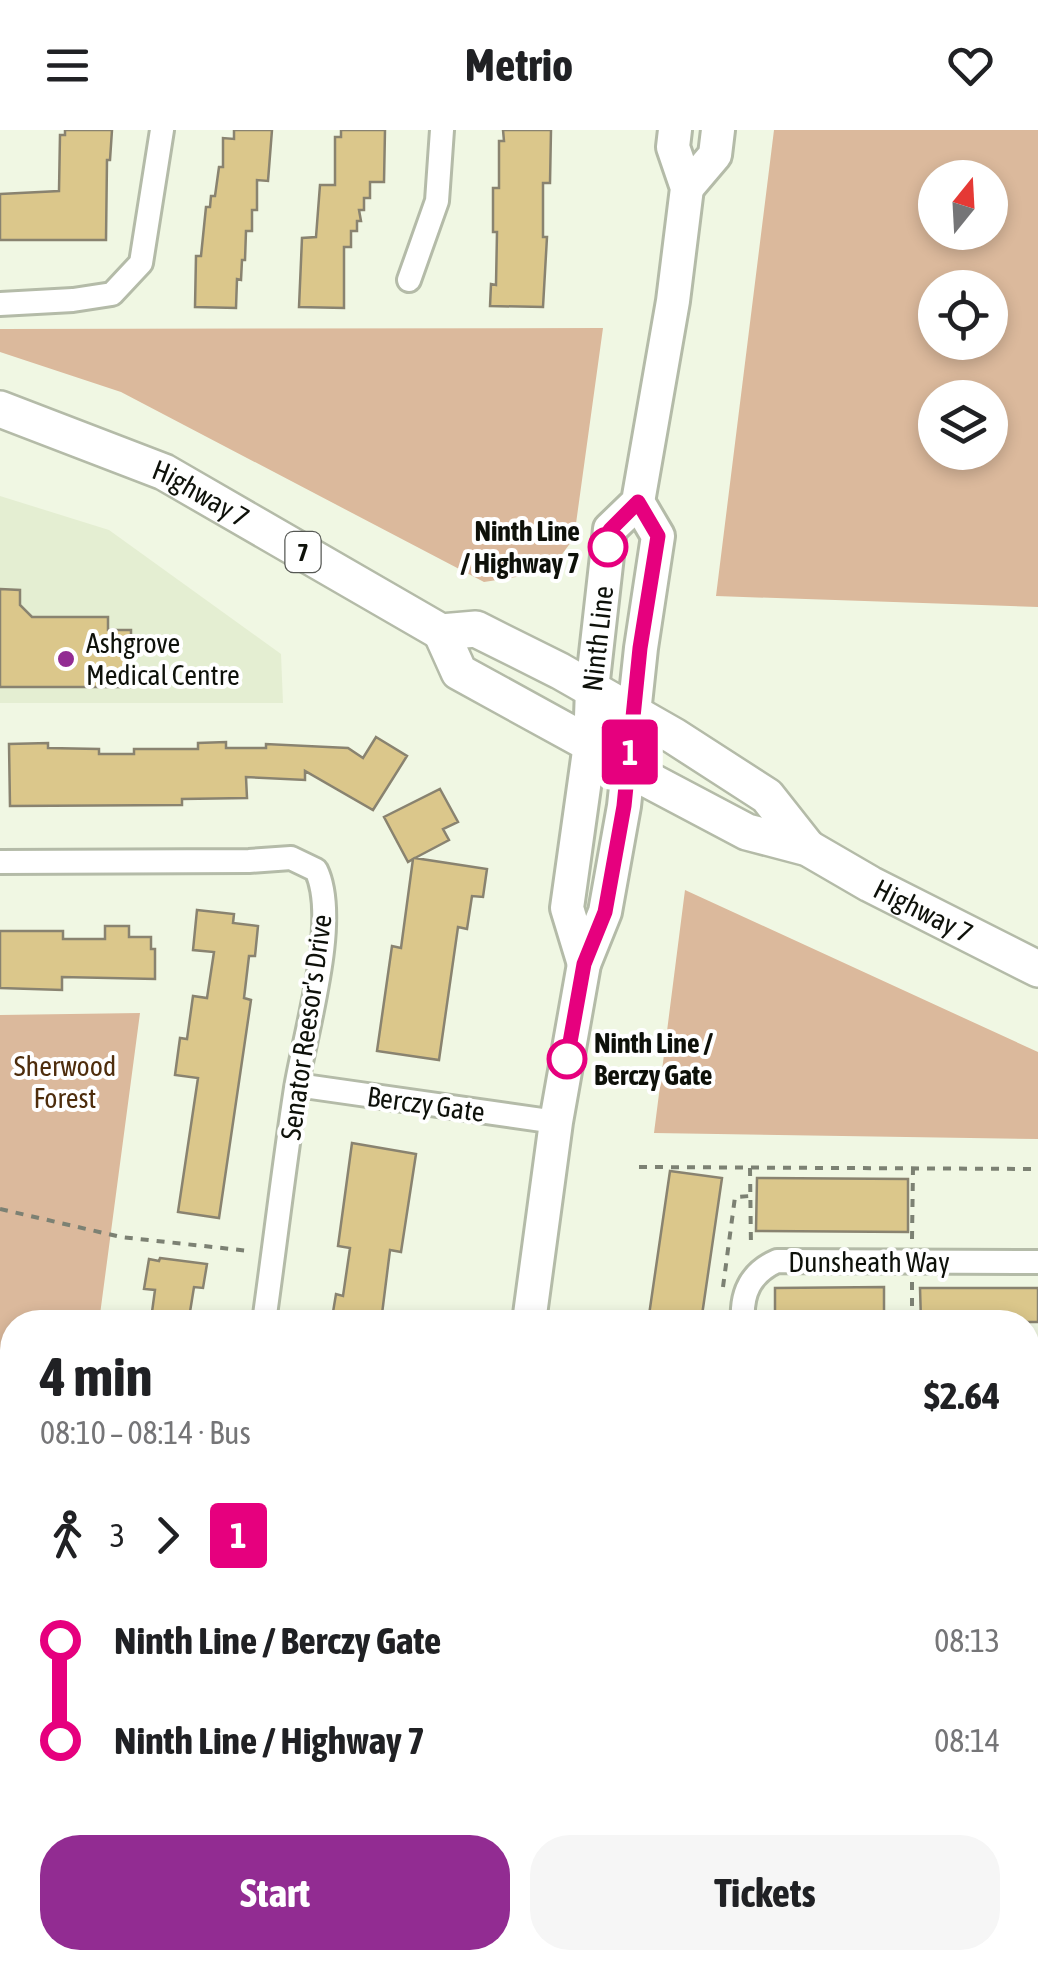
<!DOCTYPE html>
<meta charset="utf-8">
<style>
:root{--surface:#fff;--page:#f6f6f6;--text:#202124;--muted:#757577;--accent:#922c92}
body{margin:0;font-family:"Asap Condensed",sans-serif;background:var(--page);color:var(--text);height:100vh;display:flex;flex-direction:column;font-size:38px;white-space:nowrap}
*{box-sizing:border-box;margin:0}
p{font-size:32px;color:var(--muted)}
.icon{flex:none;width:55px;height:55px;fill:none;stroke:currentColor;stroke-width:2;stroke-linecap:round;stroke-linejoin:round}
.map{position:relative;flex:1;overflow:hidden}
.details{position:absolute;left:0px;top:1180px;width:1040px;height:660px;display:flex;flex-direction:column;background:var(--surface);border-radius:40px 40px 0 0;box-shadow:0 5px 15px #0003}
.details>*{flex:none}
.badge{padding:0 20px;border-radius:8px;font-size:35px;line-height:65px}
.needle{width:65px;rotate:18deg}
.fabs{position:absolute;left:918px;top:30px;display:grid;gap:20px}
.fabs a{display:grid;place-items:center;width:90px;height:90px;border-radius:50%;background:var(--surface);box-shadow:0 5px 15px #0003;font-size:50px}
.map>.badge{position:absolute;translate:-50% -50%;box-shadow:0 0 0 5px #fff}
.legs{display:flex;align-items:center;gap:15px;height:110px;padding:0 40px;font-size:32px}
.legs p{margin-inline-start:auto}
.overview{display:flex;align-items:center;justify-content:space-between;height:170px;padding:0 40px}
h1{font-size:55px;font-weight:700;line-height:75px}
.button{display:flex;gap:20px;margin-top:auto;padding:20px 40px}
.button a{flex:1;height:115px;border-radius:40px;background:var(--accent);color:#fff;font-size:40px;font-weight:700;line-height:115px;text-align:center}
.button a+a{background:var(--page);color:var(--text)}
ul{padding:0 40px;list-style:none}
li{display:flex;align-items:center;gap:35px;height:100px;font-size:38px}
li i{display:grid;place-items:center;width:15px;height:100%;margin:0 12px;background:currentColor}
li i::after{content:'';width:25px;height:25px;margin:-12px;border:8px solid;border-radius:50%;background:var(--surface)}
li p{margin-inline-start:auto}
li:first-child i{background:linear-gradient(#0000 50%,currentColor 0)}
li:last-child i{background:linear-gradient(currentColor 50%,#0000 0)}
header{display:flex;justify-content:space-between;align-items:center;height:130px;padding:0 40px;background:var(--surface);font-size:45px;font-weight:700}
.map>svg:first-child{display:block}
</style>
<header><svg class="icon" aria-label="menu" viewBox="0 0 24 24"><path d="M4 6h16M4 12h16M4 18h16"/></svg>Metrio<svg class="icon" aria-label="heart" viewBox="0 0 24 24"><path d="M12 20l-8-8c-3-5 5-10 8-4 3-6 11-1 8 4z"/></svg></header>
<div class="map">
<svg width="1038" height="1840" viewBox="0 0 1038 1840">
<rect width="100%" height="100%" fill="#f0f7e3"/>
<path fill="#e4eed2" d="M0 366 109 400 281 524 283 573H0Z"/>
<path fill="#dbb99c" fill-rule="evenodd" d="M774 0H1038V477L716 466ZM935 48H990V102H935ZM935 158H990V212H935ZM935 268H990V322H935Z
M603 198 574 408 549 442 484 452 121 262 0 222V199Z
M685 760 1038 922V1009L654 1003Z
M140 883 99 1192H12V1314L0 1313V885Z
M1028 1718H1038V1840H970L961 1828H1028Z"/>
<path fill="#dbc78b" stroke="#898370" stroke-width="2.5" d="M65 0H112L110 30H107L106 110H0V64L59 61 60 5H65Z
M234 0H272L268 51 257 50V80H252V101H246L245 130H242L241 150 237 149 236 178 195 177 196 126H201L206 77H210L211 66H215L219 37H223V8L234 9Z
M341 0H385L384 52H370V68H364V80H359L361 91H357V101H351V117H344V178L299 177 302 108 316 107 320 55H335V7H341Z
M503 0H551L550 53H543V107H547L543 177 490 176 491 154 496 155 497 102H493V58H499V11H504Z
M0 459 20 460V475L32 487H108V500H131V557H0Z
M376 607 407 626 373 680 305 641V650L246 647 247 668 182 669V675L10 676 9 614 48 613V618L99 619V624H134V619H198V613L226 612V618H266V614L348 618 363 628Z
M440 659 458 692 443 699 449 710 415 728 487 739 483 767 472 766 467 799 458 797 439 930 377 921 392 816 401 818 413 729 408 732 384 687Z
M197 780 234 784 233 793 258 796 255 826H249L244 868 251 870 219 1088 178 1082 198 948 175 945 180 908 187 909 193 866 207 868 214 822 193 820Z
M105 796H129V807H151V819H155V849L62 847V860L0 858V801H63V809H105Z
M352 1013 416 1024 401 1122 390 1120 381 1192 332 1188 336 1164 343 1166 350 1118 338 1116Z
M670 1041 722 1048 701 1192H648Z
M757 1048 908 1049V1102L756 1101Z
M160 1128 207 1134 203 1158 194 1157 189 1188 152 1182 155 1160 144 1159 149 1129 159 1131Z
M884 1157V1192H775V1158Z
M920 1158H1038V1192H921Z"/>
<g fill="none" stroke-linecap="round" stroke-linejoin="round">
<g stroke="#b4bba8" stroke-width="16">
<path id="lane" d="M1028 1236H1038
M1028 1580H1038"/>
</g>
<g stroke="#b4bba8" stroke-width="28">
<path id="street" d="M409 150 437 71 442 0
M0 174 73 170 112 164 141 133 162 0
M0 732 249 731 291 728 316 740C340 789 305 903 296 958 284 1036 275 1114 264 1192
M297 955 556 992
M743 1192C741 1164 750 1143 777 1131L1038 1132
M0 1613H12
M373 1828H407
M668 1828 745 1840
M934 1828 939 1840
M111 1840 132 1830 152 1828
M891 1840 895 1828"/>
</g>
<g stroke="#b4bba8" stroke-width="38">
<g id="secondary">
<path d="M687 58 715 25 718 0"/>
<path id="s1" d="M584 834 567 778 590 614 592 559 610 399 638 372 673 171 687 58 673 17 675 0"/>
<path d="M529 1192 556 992 584 834 605 782 624 676 641 518 658 406 638 372"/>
<path d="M420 1840 422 1828"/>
<path d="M463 1840 465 1828"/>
</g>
</g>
<g stroke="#b4bba8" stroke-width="40">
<g id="primary">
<path id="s2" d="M0 279 164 342 441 502 476 499 560 541 674 606 767 666 808 718"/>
<path id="s3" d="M441 502 459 542 590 614 628 639 747 702 808 718 870 754 1038 839"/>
</g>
</g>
<path stroke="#7c8173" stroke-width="4" stroke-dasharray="8 8" stroke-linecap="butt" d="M639 1037 1038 1039
M750 1038 751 1118
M0 1079 121 1107 249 1121
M912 1109 913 1038
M723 1157 735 1067 750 1066
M912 1192V1152
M1028 1716H1038
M1028 1750H1038"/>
<use href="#lane" stroke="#fff" stroke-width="11"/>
<use href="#street" stroke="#fff" stroke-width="22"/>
<use href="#secondary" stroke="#fff" stroke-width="32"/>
<use href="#primary" stroke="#fff" stroke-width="35"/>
</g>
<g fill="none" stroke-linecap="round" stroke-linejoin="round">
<g stroke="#fff" stroke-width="22">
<path id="line-1" d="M567 929 584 834 605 782 624 676 640 518 658 406 638 372 610 400 608 417"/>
</g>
<use href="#line-1" stroke="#e6007e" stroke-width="15"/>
</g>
<g fill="#fff" stroke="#e6007e" stroke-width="5">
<circle cx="608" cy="417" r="18"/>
<circle cx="567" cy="929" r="18"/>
</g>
<circle fill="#922c92" stroke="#fff" stroke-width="4" cx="66" cy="529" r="10"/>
<g text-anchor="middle" stroke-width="8" stroke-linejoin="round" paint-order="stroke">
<rect fill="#fff" stroke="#565854" stroke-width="2.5" x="285.5" y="402" width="35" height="40" rx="8"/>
<g font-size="25" font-weight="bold" fill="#0e110a">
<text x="303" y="431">7</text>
</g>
<g font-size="28" fill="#0e110a" stroke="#fff">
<text dy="10" stroke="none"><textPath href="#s2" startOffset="218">Highway 7</textPath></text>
<text dy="10" stroke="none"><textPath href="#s1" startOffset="330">Ninth Line</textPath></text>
<text dy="10" stroke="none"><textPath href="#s3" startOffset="568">Highway 7</textPath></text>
<text transform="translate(306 897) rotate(-82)" y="10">Senator Reesor's Drive</text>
<text transform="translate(426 974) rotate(8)" y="10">Berczy Gate</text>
<text x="869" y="1142">Dunsheath Way</text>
</g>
<g font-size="28" font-weight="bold" fill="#0e110a" stroke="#fff" text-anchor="end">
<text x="580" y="411">Ninth Line<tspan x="580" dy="32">/ Highway 7</tspan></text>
<text x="594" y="923" text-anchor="start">Ninth Line /<tspan x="594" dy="32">Berczy Gate</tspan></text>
</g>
<g font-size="28" fill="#0e110a" stroke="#fff" text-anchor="start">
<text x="86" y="523">Ashgrove<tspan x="86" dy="32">Medical Centre</tspan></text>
</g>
<g font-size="28" fill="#4e2d0c" stroke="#fff">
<text x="65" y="946">Sherwood<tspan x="65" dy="32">Forest</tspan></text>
</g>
</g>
</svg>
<div class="fabs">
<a><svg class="needle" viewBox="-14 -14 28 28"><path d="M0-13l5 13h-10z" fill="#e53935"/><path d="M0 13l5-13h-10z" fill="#757577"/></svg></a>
<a><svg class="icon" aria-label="locate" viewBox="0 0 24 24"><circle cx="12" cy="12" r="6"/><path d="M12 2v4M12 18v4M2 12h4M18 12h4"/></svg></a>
<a><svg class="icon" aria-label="layers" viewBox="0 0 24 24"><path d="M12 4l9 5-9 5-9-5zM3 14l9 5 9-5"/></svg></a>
</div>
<b class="badge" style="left:630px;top:622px;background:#e6007e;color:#fff">1</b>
<section class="details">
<div class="overview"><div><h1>4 min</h1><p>08:10 – 08:14 · Bus</p></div><b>$2.64</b></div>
<div class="legs"><svg class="icon" aria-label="walk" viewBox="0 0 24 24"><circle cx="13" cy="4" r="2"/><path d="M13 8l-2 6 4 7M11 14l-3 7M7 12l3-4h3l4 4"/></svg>3<svg class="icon" aria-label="forward" viewBox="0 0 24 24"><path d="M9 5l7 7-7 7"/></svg><b class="badge" style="background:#e6007e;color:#fff">1</b></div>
<ul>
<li><i style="color:#e6007e"></i><b>Ninth Line / Berczy Gate</b><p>08:13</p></li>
<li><i style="color:#e6007e"></i><b>Ninth Line / Highway 7</b><p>08:14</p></li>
</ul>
<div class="button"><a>Start</a><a>Tickets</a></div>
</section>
</div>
